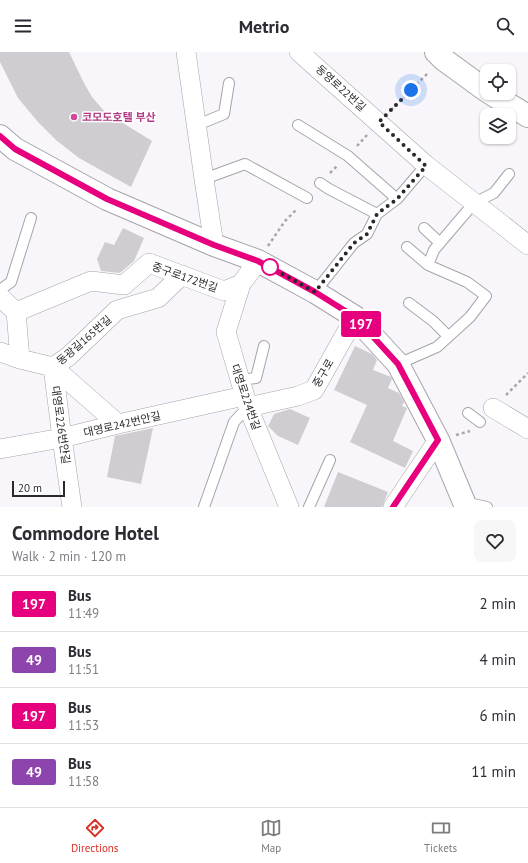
<!DOCTYPE html>
<meta charset="utf-8">
<style>
:root{--surface:#fff;--page:#f7f7f7;--text:#2b2b33;--muted:#7c7c81;--line:#e1e1e2;--accent:#d93025}
body{margin:0;font-family:"PT Sans","Noto Sans KR",sans-serif;background:var(--page);color:var(--text);height:100vh;display:flex;flex-direction:column;font-size:15px;white-space:nowrap}
*{box-sizing:border-box;margin:0}
p{font-size:13px;color:var(--muted)}
.icon{flex:none;width:22px;height:22px;fill:none;stroke:currentColor;stroke-width:2;stroke-linecap:round;stroke-linejoin:round}
.map{position:relative;height:455px;overflow:hidden}
.panel{display:flex;flex-direction:column;background:var(--surface);flex:1}
.panel>*{flex:none}
.badge{padding:0 8px;border-radius:3px;font-size:14px;line-height:26px}
.fabs{position:absolute;left:480px;top:12px;display:grid;gap:8px}
.fabs a{display:grid;place-items:center;width:36px;height:36px;border-radius:8px;background:var(--surface);box-shadow:0 1px 3px #0004;font-size:20px}
.scale{position:absolute;left:12px;bottom:10px;width:53px;box-sizing:border-box;padding-left:4px;border:2px solid #29282a;border-top:0;font-size:11px;line-height:14px;white-space:nowrap;color:#29282a;-webkit-text-stroke:3px #fff;paint-order:stroke}
.you{position:absolute;width:20px;height:20px;margin:-10px;border:3px solid #fff;border-radius:50%;background:#1a73e8;box-shadow:0 0 0 6px #1a73e833}
.map>.badge{position:absolute;translate:-50% -50%;box-shadow:0 0 0 2px #fff}
.round{display:grid;place-items:center;flex:none;width:42px;height:42px;border-radius:8px;background:var(--page)}
.summary{display:flex;align-items:center;justify-content:space-between;height:68px;padding:0 12px}
h1{font-size:19px;font-weight:600;line-height:30px}
ul{padding:0;list-style:none}
li{display:flex;align-items:center;gap:12px;height:56px;padding:0 12px;border-top:1px solid var(--line)}
li div{flex:1}
li b{display:block;font-size:15px}
li em{font-style:normal}
li .badge{min-width:44px;font-weight:700;text-align:center}
header{display:flex;justify-content:space-between;align-items:center;height:52px;padding:0 12px;background:var(--surface);font-size:18px;font-weight:600}
.menu{display:flex;justify-content:space-around;align-items:center;height:56px;border-top:1px solid var(--line);background:var(--surface);font-size:11px;color:var(--muted)}
.menu a{display:grid;justify-items:center;gap:2px}
.menu .on{color:var(--accent)}
.map>svg:first-child{display:block}
</style>
<header><svg class="icon" aria-label="menu" viewBox="0 0 24 24"><path d="M4 6h16M4 12h16M4 18h16"/></svg>Metrio<svg class="icon" aria-label="search" viewBox="0 0 24 24"><circle cx="10" cy="10" r="6"/><path d="M15 15l6 6"/></svg></header>
<div class="map">
<svg width="528" height="455" viewBox="0 0 528 455">
<rect width="100%" height="100%" fill="#f9f6fb"/>
<path fill="#d0cdd2" d="M0 0H69L84 31 92 45 105 60 152 89 131 135 79 106 56 88 38 70 18 46 0 10Z
M123 176 144 186 134 209 120 221 101 219 97 207 105 190 114 193Z
M355 294 372 302 377 308 373 318 391 325 392 327 388 336 399 341 404 350 402 354 407 356 393 389 413 399 405 416 350 390 367 353 334 338Z
M290 357 310 366 298 393 278 384 268 374 274 362Z
M153 376 141 432 107 425 115 384Z
M338 420 388 440 382 455H324Z"/>
<g fill="none" stroke-linecap="round" stroke-linejoin="round">
<g stroke="#a6a4a9" stroke-width="12">
<path id="service" d="M197 73 224 62 229 31
M298 73 348 104 397 147
M204 127 245 112 307 146
M320 131 329 137 377 162
M424 176 440 191
M407 195 428 213
M0 238 11 230 31 166
M315 240 354 191 367 182 377 162 397 147 426 113
M409 251 433 269 448 284
M398 312 437 295 470 265 486 244 467 230 428 213 434 198 474 151 494 141 509 122
M240 328 256 326 264 294
M468 361 480 370
M464 450 487 455
M204 455 234 370 248 355
M309 455 330 408"/>
</g>
<g stroke="#a6a4a9" stroke-width="20">
<path id="minor" d="M186 0 204 127 214 193
M299 0 426 113 528 193
M241 232 226 280 248 355 289 455
M0 245 16 260 91 229 124 233 149 211 224 239 241 232 258 209
M16 260 20 307
M0 300 20 307 53 315 69 304 117 258 158 246 182 223
M53 315 62 386 72 455
M53 315 118 372
M248 355 298 344 314 338 355 265
M493 356 528 377
M0 397 62 386 118 372 244 344
M393 455 438 388"/>
</g>
<g stroke="#a6a4a9" stroke-width="24">
<path id="tertiary" d="M436 0 443 7 487 39
M490 41 528 64"/>
</g>
<g stroke="#a6a4a9" stroke-width="24">
<path id="secondary" d="M0 84 15 97 107 147 214 193 258 209 315 240 355 265 398 312 438 388 466 455"/>
</g>
<path stroke="#aaa7ab" stroke-width="2.5" stroke-dasharray="3 3" stroke-linecap="butt" d="M391 58 429 20
M357 94 367 83
M330 121 338 113
M268 194 285 169 297 157
M506 343 528 321
M456 383 470 379"/>
<use href="#service" stroke="#fff" stroke-width="10"/>
<use href="#minor" stroke="#fff" stroke-width="19"/>
<use href="#tertiary" stroke="#fff" stroke-width="22"/>
<use href="#secondary" stroke="#fff" stroke-width="22"/>
</g>
<g fill="none" stroke-linecap="round" stroke-linejoin="round">
<g stroke="#fff" stroke-width="9">
<path id="line" d="M0 84 15 97 107 147 214 193 258 209 315 240 355 265 398 312 438 388 393 455"/>
</g>
<use href="#line" stroke="#e6007e" stroke-width="6"/>
<path stroke="#29282a" stroke-width="4" stroke-dasharray="0 7.2" d="M270 215 315 240 354 191 367 182 377 162 397 147 426 114 379 70 411 38"/>
</g>
<circle fill="#d1479c" stroke="#fff" stroke-width="1.5" cx="74" cy="65" r="4"/>
<circle fill="#fff" stroke="#e6007e" stroke-width="2" cx="270" cy="215" r="8"/>
<g text-anchor="middle" stroke-width="3" stroke-linejoin="round" paint-order="stroke">
<g font-size="11" fill="#29282a" stroke="#fff">
<text transform="translate(341 36) rotate(42)" y="4">동영로22번길</text>
<text transform="translate(185 225) rotate(19)" y="4">중구로172번길</text>
<text transform="translate(84 288) rotate(-41)" y="4">동광길165번길</text>
<text transform="translate(323 321) rotate(-60)" y="4">중구로</text>
<text transform="translate(246 345) rotate(71)" y="4">대영로224번길</text>
<text transform="translate(122 372) rotate(-13)" y="4">대영로242번안길</text>
<text transform="translate(61 373) rotate(82)" y="4">대영로226번안길</text>
</g>
<g font-size="11" font-weight="bold" fill="#b23c85" stroke="#fff" text-anchor="start">
<text x="82" y="69">코모도호텔 부산</text>
</g>
</g>
</svg>
<div class="fabs">
<a><svg class="icon" aria-label="locate" viewBox="0 0 24 24"><circle cx="12" cy="12" r="6"/><path d="M12 2v4M12 18v4M2 12h4M18 12h4"/></svg></a>
<a><svg class="icon" aria-label="layers" viewBox="0 0 24 24"><path d="M12 4l9 5-9 5-9-5zM3 14l9 5 9-5"/></svg></a>
</div>
<div class="scale">20 m</div>
<div class="you" style="left:411px;top:38px"></div>
<b class="badge" style="left:361px;top:272px;background:#e6007e;color:#fff">197</b>
</div>
<section class="panel">
<div class="summary"><div><h1>Commodore Hotel</h1><p>Walk · 2 min · 120 m</p></div><a class="round"><svg class="icon" aria-label="heart" viewBox="0 0 24 24"><path d="M12 20l-8-8c-3-5 5-10 8-4 3-6 11-1 8 4z"/></svg></a></div>
<ul>
<li><span class="badge" style="background:#e6007e;color:#fff">197</span><div><b>Bus</b><p>11:49</p></div><em>2 min</em></li>
<li><span class="badge" style="background:#8e44ad;color:#fff">49</span><div><b>Bus</b><p>11:51</p></div><em>4 min</em></li>
<li><span class="badge" style="background:#e6007e;color:#fff">197</span><div><b>Bus</b><p>11:53</p></div><em>6 min</em></li>
<li><span class="badge" style="background:#8e44ad;color:#fff">49</span><div><b>Bus</b><p>11:58</p></div><em>11 min</em></li>
</ul>
</section>
<nav class="menu">
<a class="on"><svg class="icon" aria-label="directions" viewBox="0 0 24 24"><path d="M12 3l9 9-9 9-9-9zM9 14v-3h6M13 9l2 2-2 2"/></svg>Directions</a>
<a><svg class="icon" aria-label="map" viewBox="0 0 24 24"><path d="M3 6l6-2 6 2 6-2v14l-6 2-6-2-6 2zM9 4v14M15 6v14"/></svg>Map</a>
<a><svg class="icon" aria-label="tickets" viewBox="0 0 24 24"><path d="M3 7h18v10H3zM15 7v10"/></svg>Tickets</a>
</nav>
